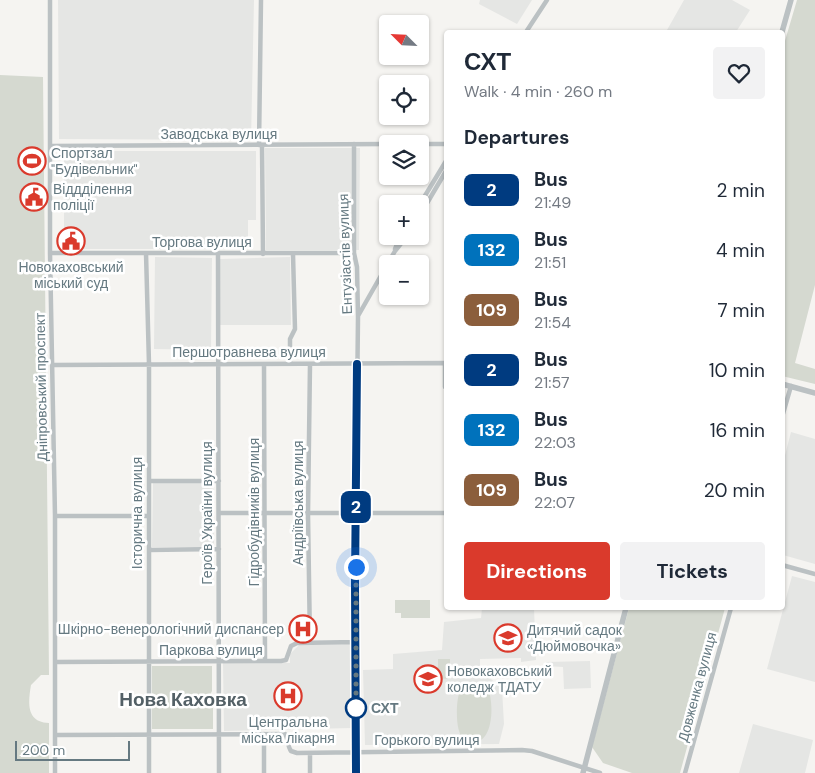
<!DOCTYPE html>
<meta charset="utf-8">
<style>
:root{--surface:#fff;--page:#f2f2f3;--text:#1f2937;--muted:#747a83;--accent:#da3a2c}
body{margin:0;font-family:"DM Sans",sans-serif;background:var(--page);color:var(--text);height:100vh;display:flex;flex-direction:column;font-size:19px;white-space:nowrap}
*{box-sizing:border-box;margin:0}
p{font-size:16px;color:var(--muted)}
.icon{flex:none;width:28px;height:28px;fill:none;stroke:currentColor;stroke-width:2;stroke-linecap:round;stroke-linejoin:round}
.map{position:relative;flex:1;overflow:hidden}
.drawer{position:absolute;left:444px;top:30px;width:341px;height:580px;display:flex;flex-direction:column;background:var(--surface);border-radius:5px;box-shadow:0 1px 4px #0004}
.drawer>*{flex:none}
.badge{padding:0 10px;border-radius:8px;font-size:18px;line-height:32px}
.needle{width:32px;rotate:294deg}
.buttons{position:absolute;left:379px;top:15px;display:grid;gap:10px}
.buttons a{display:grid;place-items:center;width:50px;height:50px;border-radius:5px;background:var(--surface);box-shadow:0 1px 4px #0004;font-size:25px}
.scale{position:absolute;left:15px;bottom:12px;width:115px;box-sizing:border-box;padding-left:5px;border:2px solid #657981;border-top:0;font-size:14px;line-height:18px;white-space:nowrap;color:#657981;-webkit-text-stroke:4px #fff;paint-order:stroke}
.you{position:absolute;width:25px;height:25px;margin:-12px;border:4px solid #fff;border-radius:50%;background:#1a73e8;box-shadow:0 0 0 8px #1a73e833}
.map>.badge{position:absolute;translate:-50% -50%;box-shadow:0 0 0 2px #fff}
h2{padding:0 20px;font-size:19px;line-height:45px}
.round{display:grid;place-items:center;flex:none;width:52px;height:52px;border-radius:5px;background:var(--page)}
.summary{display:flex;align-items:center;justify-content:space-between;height:85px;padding:0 20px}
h1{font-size:24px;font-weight:700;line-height:38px}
.cta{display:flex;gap:10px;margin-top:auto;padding:10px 20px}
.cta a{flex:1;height:58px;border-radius:5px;background:var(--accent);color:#fff;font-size:20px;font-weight:700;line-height:58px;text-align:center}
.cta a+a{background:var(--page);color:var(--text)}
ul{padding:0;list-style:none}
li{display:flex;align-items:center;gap:15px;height:60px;padding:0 20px}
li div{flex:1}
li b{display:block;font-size:19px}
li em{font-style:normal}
li .badge{min-width:55px;font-weight:700;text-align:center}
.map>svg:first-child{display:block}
</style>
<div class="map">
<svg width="815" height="773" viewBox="0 0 815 773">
<rect width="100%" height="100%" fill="#f5f4f1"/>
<path fill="#e5e6e4" d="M58 0H254L251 140 59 139Z
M480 0H532L517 24 479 4Z
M684 0H732L750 10 736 32H671L667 30Z
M265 148H360L359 250H266Z
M64 151H256V220H248V249H82V230H64Z
M155 257 212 258 211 350 154 349Z
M290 257 291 325H220V259Z
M791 432 815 439V564L783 555V463Z
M153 483H213L214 485H209V488L214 489V547H152Z
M792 576 815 582V682L767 669Z
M482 608H534L536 660 521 662V658L480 659V669L502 689 504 724 499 744 365 745 363 670 393 669V654L442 650 444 622 481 618Z
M350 644 352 728 224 731 223 663H290V654L299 645Z
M590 661 591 688 564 689 563 667 546 666V662Z
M753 724 813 740 805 773H739Z"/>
<path fill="#d5d9d0" d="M797 0H815V285L795 363 815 369V384L782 376V51Z
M0 75 43 77 49 675H41L31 685C28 703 26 722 49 723V773H0Z
M395 600H430V618H401V613H395Z
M629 608H725L680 773H632L603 763 592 747Z
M438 659H450V679L432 678 433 668 438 667Z
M152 666H212V691L210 695V702L213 704V729H152V704L155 700V696L152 693Z
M470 683C475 683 481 682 485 685 494 691 496 741 475 742 471 742 467 741 464 739 455 733 456 703 459 694 461 689 465 685 470 683Z"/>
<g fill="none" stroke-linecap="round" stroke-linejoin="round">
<path stroke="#bbc1c3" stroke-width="4.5" d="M50 0V253L55 516V773
M526 32 547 0
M354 144V253L357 267 358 317 355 584 357 773
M420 144H446
M259 145 261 0
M262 145 263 254
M51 146 388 144
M420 204 446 161
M420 215 446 171
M395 249 400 236
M50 253H354
M146 253 149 364V773
M218 253 219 773
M358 316 395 251 407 236
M264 364 265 661
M290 364V339L295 329 293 254
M445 364V387
M53 365 446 363
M782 417 791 386
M149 481H219
M219 513H446
M55 516H148
M149 550 219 549
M782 565 815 574
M310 643 308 514 310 364
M55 662 281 661 286 660 291 646 297 643 356 642
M264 734V773
M55 735 285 734C289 739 287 746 291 751L297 753 522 750 532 751 600 773
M310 753V773
M685 773 731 608"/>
<path stroke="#bbc1c3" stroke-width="5.5" d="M782 32 791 0
M782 384 815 393
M583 773 626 608"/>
</g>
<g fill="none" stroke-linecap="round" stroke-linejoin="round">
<g stroke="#fff" stroke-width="11">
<path id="line" d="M356 773 355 584 357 364"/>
</g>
<use href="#line" stroke="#003b80" stroke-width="8"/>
<path stroke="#657981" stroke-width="5" stroke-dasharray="0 9" d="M356 567V712V708"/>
</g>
<defs>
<g id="stadium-ring" transform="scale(1.4375)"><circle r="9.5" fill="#fff" stroke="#da3a2c" stroke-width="1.5"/><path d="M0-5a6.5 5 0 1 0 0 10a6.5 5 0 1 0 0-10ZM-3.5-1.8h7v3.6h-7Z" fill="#da3a2c"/></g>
<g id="civic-ring" transform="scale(1.4375)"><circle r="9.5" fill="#fff" stroke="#da3a2c" stroke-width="1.5"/><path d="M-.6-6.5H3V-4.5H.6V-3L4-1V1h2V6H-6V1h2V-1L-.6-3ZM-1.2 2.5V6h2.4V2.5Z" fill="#da3a2c"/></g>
<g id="hospital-ring" transform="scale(1.4375)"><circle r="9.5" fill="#fff" stroke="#da3a2c" stroke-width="1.5"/><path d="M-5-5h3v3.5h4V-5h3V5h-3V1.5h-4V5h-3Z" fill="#da3a2c"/></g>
<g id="school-ring" transform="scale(1.4375)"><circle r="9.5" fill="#fff" stroke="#da3a2c" stroke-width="1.5"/><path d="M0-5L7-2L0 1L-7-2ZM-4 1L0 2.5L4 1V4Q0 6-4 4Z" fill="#da3a2c"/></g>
<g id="university-ring" transform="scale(1.4375)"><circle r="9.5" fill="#fff" stroke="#da3a2c" stroke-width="1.5"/><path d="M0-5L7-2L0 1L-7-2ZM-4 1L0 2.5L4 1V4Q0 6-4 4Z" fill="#da3a2c"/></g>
</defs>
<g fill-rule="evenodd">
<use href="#stadium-ring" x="32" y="161"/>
<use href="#civic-ring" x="34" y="197"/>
<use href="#civic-ring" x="71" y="241"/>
<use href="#hospital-ring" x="303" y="629"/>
<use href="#school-ring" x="508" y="638"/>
<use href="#university-ring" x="428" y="679"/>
<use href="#hospital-ring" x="288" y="696"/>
</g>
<circle fill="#fff" stroke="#003b80" stroke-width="2.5" cx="356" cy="708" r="10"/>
<g text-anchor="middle" stroke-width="5" stroke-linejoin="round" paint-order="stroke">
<g font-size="14" fill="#657981" stroke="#fff">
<text x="219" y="139">Заводська вулиця</text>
<text x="202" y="247">Торгова вулиця</text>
<text transform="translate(345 254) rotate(-92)" y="5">Ентузіастів вулиця</text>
<text x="249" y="357">Першотравнева вулиця</text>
<text transform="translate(41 387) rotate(-91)" y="5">Дніпровський проспект</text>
<text transform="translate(298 503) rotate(-90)" y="5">Андріївська вулиця</text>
<text transform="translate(254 512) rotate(-90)" y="5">Гідробудівників вулиця</text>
<text transform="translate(137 513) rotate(-90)" y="5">Історична вулиця</text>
<text transform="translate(207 513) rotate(-90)" y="5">Героїв України вулиця</text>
<text x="211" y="655">Паркова вулиця</text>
<text transform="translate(697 687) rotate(-75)" y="5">Довженка вулиця</text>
<text x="427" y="745">Горького вулиця</text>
</g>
<g font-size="14" fill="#657981" stroke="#fff" text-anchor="start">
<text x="51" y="158">Спортзал<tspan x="51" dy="16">"Будівельник"</tspan></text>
<text x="53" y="194">Віддділення<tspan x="53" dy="16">поліції</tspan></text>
<text x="71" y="272" text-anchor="middle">Новокаховський<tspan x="71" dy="16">міський суд</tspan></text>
<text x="284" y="634" text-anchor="end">Шкірно-венерологічний диспансер</text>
<text x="527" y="635">Дитячий садок<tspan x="527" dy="16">«Дюймовочка»</tspan></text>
<text x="447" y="676">Новокаховський<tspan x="447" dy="16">коледж ТДАТУ</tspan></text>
<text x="288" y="727" text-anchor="middle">Центральна<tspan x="288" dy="16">міська лікарня</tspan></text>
</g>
<g font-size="14" font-weight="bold" fill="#657981" stroke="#fff" text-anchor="start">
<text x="371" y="713">СХТ</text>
</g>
<g font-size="19" font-weight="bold" fill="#536066" stroke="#fff">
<text x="183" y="706">Нова Каховка</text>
</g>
</g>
</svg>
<div class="buttons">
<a><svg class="needle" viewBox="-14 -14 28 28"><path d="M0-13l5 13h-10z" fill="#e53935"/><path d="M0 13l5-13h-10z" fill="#747a83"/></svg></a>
<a><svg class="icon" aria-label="locate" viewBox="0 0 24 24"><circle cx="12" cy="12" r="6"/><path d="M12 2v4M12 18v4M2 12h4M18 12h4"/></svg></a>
<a><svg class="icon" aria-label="layers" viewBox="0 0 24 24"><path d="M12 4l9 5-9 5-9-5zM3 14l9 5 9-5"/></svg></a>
<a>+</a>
<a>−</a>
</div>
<div class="scale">200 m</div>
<div class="you" style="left:356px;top:567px"></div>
<b class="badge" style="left:356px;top:507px;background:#003b80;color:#fff">2</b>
<section class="drawer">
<div class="summary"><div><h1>СХТ</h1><p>Walk · 4 min · 260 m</p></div><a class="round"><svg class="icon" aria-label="heart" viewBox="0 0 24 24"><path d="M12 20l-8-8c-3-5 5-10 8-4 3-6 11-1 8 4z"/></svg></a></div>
<h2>Departures</h2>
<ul>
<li><span class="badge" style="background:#003b80;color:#fff">2</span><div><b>Bus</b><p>21:49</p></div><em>2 min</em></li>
<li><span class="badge" style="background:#0072bc;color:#fff">132</span><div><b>Bus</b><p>21:51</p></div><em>4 min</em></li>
<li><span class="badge" style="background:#8b5e3c;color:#fff">109</span><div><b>Bus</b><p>21:54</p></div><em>7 min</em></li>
<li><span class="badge" style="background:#003b80;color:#fff">2</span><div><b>Bus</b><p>21:57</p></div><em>10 min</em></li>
<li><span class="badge" style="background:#0072bc;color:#fff">132</span><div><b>Bus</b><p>22:03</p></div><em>16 min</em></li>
<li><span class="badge" style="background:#8b5e3c;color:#fff">109</span><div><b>Bus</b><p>22:07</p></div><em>20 min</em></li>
</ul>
<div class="cta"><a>Directions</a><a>Tickets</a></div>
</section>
</div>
